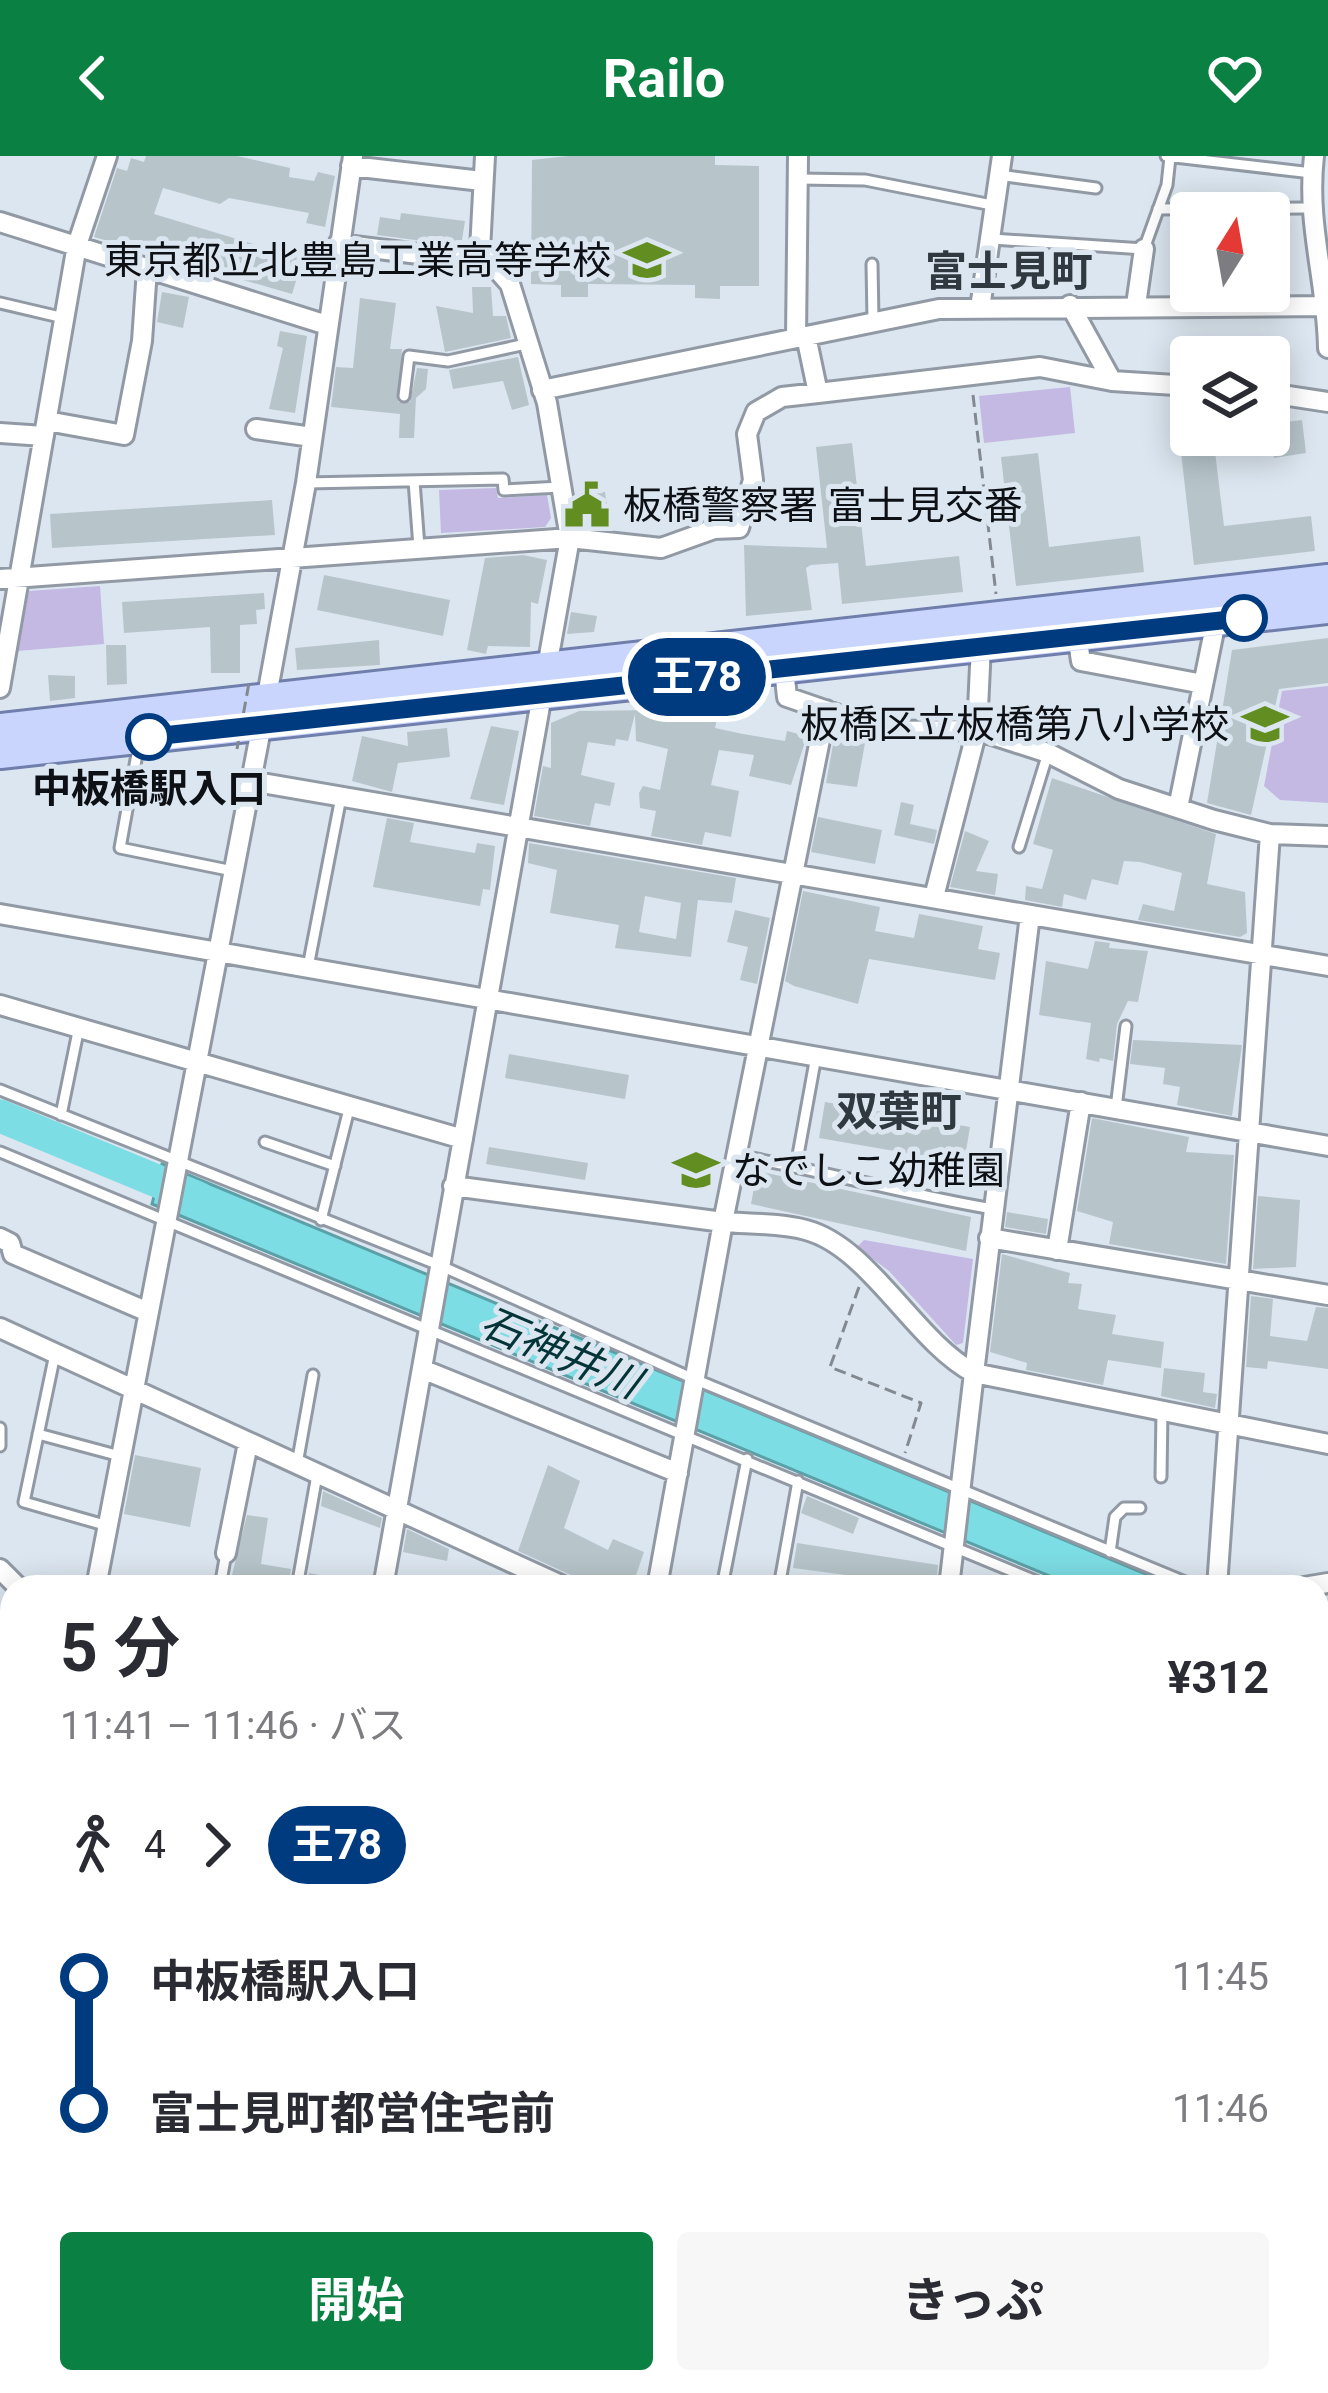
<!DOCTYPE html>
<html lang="ja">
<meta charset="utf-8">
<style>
:root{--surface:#fff;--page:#f7f7f7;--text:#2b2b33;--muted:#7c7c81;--accent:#0b8043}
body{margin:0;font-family:Roboto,"Noto Sans JP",sans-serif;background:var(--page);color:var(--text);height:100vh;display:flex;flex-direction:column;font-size:45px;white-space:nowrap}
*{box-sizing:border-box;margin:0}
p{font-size:39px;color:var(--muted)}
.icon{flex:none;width:66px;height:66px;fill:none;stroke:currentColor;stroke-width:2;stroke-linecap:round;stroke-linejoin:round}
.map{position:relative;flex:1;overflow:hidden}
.panel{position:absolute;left:0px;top:1419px;width:1329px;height:819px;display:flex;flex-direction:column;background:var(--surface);border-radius:36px 36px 0 0;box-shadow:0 6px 30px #0003}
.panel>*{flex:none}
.badge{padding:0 24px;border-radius:39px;font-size:42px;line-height:78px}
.needle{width:78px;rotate:11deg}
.fabs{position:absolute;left:1170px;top:36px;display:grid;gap:24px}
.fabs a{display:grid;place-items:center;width:120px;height:120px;border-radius:12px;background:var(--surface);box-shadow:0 6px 30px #0003;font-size:60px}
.map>.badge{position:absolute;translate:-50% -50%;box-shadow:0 0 0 6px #fff}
.legs{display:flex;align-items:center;gap:18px;height:132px;padding:0 60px;font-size:39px}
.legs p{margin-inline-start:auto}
.head{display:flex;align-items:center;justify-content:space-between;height:204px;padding:0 60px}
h1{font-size:66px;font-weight:700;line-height:90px}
.action{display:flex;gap:24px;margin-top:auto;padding:24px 60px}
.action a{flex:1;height:138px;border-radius:12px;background:var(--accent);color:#fff;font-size:48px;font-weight:700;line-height:138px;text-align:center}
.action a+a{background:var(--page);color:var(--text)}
ul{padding:0 60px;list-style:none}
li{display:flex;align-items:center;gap:42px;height:132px;font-size:45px}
li i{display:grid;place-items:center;width:18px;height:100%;margin:0 15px;background:currentColor}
li i::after{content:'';width:30px;height:30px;margin:-15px;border:9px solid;border-radius:50%;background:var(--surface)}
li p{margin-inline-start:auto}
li:first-child i{background:linear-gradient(#0000 50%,currentColor 0)}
li:last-child i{background:linear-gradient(currentColor 50%,#0000 0)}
header{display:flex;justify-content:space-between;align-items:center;height:156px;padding:0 60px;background:var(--accent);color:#fff;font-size:54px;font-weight:700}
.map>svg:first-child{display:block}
</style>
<header><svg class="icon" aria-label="back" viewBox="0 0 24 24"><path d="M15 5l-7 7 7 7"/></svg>Railo<svg class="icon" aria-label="heart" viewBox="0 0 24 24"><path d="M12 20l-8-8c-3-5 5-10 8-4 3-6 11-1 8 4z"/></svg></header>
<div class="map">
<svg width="1328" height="2237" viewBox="0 0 1328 2237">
<rect width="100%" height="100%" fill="#dce6f0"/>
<path fill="#c3b9e3" d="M1070 231 1075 277 984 287 979 240Z
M496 332 498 342 547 339 551 362 545 371 441 377 439 334Z
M100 430 104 488 17 495 29 435Z
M1328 530V647L1280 644 1264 630 1282 535Z
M864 1084 973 1103 963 1187 956 1189 889 1115 857 1091Z
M1317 1622H1328V1806L1317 1805Z
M12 2121V2169L0 2167V2123Z"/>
<path fill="#7ddde4" stroke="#5ba0a6" stroke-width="3" d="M162 1008 1177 1431H1076L152 1048Z"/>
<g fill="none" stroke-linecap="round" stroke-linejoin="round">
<path stroke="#7ddde4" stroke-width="33" d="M0 960 198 1042"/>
</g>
<path fill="#b7c5cb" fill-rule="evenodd" d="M146 0H237L290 12 289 21 314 25 318 16 335 20 325 71 306 67 309 57 229 42 220 48 163 32 154 58 303 103 292 138 94 81 117 12 127 15 131 2 144 6Z
M568 0H715V9L759 10V130H720V143L695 142V129L588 128V141H561V129L531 128 532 4Z
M401 57 465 65 461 90 377 79 380 61 400 64Z
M472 131H491L493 160H506L511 182 445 196 436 150 473 157Z
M162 136 189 141 183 172 157 166Z
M360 142 396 147 390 193H402L398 246H410L417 212 428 213 426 233 416 242 414 282H399L400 258 331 251 336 211 353 212Z
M280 175 307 180 295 257 269 253 283 192 277 190Z
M518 201 529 249 512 254 503 225 453 233 449 214Z
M1302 264 1306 297 1274 302 1270 268Z
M1179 279H1213L1224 370 1311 360 1315 395 1194 409Z
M852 287 866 410 959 400 963 436 842 448 838 407 811 409 806 412 812 454 746 460 744 389 827 392 816 291Z
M1038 297 1049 391 1140 380 1144 416 1016 430 1001 301Z
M605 336 607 350 581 353 579 339Z
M272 344 275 379 52 392 50 358Z
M523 399 547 404 538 448 531 446 530 491 488 490 486 498 467 494 485 402Z
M324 419 450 444 443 480 317 454Z
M264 437 265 453 256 454 257 468 240 469V517H211L210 471 124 477 122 446Z
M571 456 597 460 594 476 567 478Z
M1328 482V527L1279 533 1251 659 1207 647 1232 494Z
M379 484 380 509 297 514 295 492Z
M106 489H126L127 528 107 529Z
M48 519 75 520V542L50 545Z
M662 548 718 558 715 572 743 578 785 585 787 575 807 580 791 629 749 620 754 599 719 594 711 629 739 635 731 681 705 676 702 689 651 680 656 655 640 652 639 637 643 630 660 634 668 593 636 585 635 558 628 585 616 583 615 590 588 586 581 619 615 627 610 650 595 647 590 670 534 660 543 610 551 612V567L579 555 661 554Z
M491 570 519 575 504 649 470 643Z
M447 572 450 601 398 607 392 636 352 625 362 580 408 590 407 576Z
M836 572 866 582 857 631 826 627Z
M1052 622 1216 678 1207 728 1245 736 1247 777 1240 781 1138 764 1143 748 1174 755 1182 717 1140 706 1124 705 1118 729 1092 723 1086 744 1064 738 1062 751 1025 744 1026 730 1042 733 1053 694 1033 688Z
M901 646 914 649 910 668 937 674 934 688 894 679Z
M818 661 882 674 875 708 811 696Z
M387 662 414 667 410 686 475 697 477 687 495 690 490 734 483 733 480 750 373 731Z
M965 675 989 685 976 715 998 718 995 739 950 731Z
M529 687 736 722 732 747 698 744 691 801 615 792 619 769 550 757 557 714 528 707ZM645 740 681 747 676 783 639 776Z
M803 735 880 751 875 775 914 782 919 758 983 770 978 793 1000 797 995 824 869 803 858 848 794 830 785 825Z
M735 754 770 762 757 828 740 824 748 791 727 786Z
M1095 785 1110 787 1109 792 1148 795 1138 846 1128 845 1117 868 1113 905 1100 902 1099 906 1086 903 1091 867 1039 859 1046 805 1088 813Z
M1133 884 1242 889 1232 960 1177 949 1180 931 1163 928 1165 912 1130 908Z
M509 898 629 919 625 943 505 922Z
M825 946 970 971 964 1007 819 982Z
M1092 962 1189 981 1186 996 1234 999 1226 1108 1109 1088 1113 1066 1077 1055Z
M489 991 588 1007 585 1024 486 1008Z
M757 1015 971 1061 966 1095 751 1048Z
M1258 1040 1300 1044 1296 1111 1253 1113Z
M1007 1056 1048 1063 1046 1078 1005 1071Z
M1002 1098 1070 1117 1068 1127 1082 1128 1078 1153 1116 1159 1112 1178 1164 1186 1161 1212 1108 1204 1103 1229 1026 1214 1027 1207 990 1196Z
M1251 1140 1273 1143 1270 1180 1307 1185 1316 1151 1328 1152V1213L1268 1205 1267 1213 1246 1211Z
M1164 1212 1205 1217 1203 1236 1217 1238 1215 1252 1161 1240Z
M135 1299 201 1312 190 1371 124 1358Z
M548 1309 580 1325 564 1372 608 1394 613 1383 644 1396 632 1431H584L571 1419 518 1395Z
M323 1335 382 1362 380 1372 321 1350Z
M807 1340 859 1362 853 1378 801 1357Z
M247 1359 268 1362 261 1408 291 1413 288 1431H229Z
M407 1373 449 1393 447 1405 403 1396Z
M797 1387 938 1409 936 1431 793 1412Z
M309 1417 346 1424V1431H306Z"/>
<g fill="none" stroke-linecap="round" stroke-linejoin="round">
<g stroke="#919aa4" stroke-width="15">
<path id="lane" d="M1166 0 1312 17
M998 19 1096 32
M798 23 865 24 992 49
M1158 53 1308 52
M992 83 1144 93 1167 29 1170 1
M872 108 873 164
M0 147 64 162
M404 240 409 200 448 205 526 188
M414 325 419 391
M306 327 503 323 504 334 561 331
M139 587 120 692 233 715
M1019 691 1048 597
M308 811 341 641
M0 934 439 1109 694 1223 1197 1431
M1116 952 1126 870
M61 959 79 871
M265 986 335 1010
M0 996 1050 1431
M736 999C823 1015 905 1038 993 1053
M796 1010 816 900
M321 1064 350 949
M55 1198 24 1346 108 1370
M0 1272V1290
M38 1278 120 1300
M297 1308 313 1219
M1161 1321 1162 1254
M1110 1396 1115 1361 1124 1352H1140
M220 1431 226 1397
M297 1431 317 1319
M722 1431 747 1303
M779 1431 798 1325
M1317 1481 1328 1486
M1317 1541 1328 1546
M4 1697 12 1616
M1278 2237 1279 2226"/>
</g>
<g stroke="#919aa4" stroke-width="24">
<path id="street" d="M1314 0C1306 68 1327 125 1328 192
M351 10 482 25
M0 66 327 169
M338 88 491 107
M1070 149 1112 225
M1136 149 1144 93
M980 152 1002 0
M806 180 818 237 1040 211 1112 225 1191 230
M796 182 798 0
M542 234 939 153 1328 150
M1269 237 1328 246
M47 265 124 279 142 185 147 113
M256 273 312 281
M0 277 44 280
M0 423 570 382 661 392 714 373 739 372 753 324 747 278 756 256 782 241 818 237
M1077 479 1081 505 1203 528
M784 513 787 541 886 575 977 574 1048 597 1119 633 1214 664 1270 678 1328 680
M0 532 77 89 107 0
M266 545 306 327 353 0
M826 554 723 1066C750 1068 780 1067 806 1074 870 1091 914 1185 974 1217L949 1431
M250 625 1328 810
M1178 652 1216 465
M934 741 977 574 981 489
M0 758 1328 990
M1030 759 974 1217 1328 1288
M0 849 463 983
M453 1030 723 1066 657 1431
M0 1082 10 1087 13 1098 148 1156
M989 1082 1328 1139
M1057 1094 1081 946
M0 1172 565 1431
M422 1213 678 1317
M226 1397 248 1287
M0 1413 18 1431
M96 1431 262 568
M383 1431 570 382 547 247 510 128 480 94 485 0
M1217 1431 1270 678
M1304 1431 1328 1427
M0 1790 12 1793
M1317 1825 1328 1826
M0 1913 12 1916
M0 2013 12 2003
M1317 2113 1328 2115
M0 2226 23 2237
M1037 2226 1087 2237
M253 2237 257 2226
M566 2237 570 2226
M851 2237 852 2226
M1161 2237 1162 2226"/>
</g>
<g stroke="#919aa4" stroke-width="33">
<path id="secondary" d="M0 1533H12
M647 2226 680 2237
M80 2237 86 2226
M436 2237 441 2226"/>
</g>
<g stroke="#707eab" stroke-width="36">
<path id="primary" d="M0 573 1328 424
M0 597 1328 452"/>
</g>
<path stroke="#828990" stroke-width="3" stroke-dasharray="12 6" stroke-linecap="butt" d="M973 239 996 438
M859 1131 830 1211 921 1247 905 1297
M0 2108 12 2112"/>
<use href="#lane" stroke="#fff" stroke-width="9"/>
<use href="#street" stroke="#fff" stroke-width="18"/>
<use href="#secondary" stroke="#fff" stroke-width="27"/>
<use href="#primary" stroke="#cad5fe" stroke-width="30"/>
<g stroke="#7d848b" stroke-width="10">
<path id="rail" d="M0 1479 12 1490
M708 2226 714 2237"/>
</g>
<use href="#rail" stroke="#dce6f0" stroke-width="6" stroke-dasharray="18" stroke-linecap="butt"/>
<path stroke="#828990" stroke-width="3" stroke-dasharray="12 6" stroke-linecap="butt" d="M237 593 249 527"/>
</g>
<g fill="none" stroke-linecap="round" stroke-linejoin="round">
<g stroke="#fff" stroke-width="27">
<path id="line-1" d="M149 581 1244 462"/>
</g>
<use href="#line-1" stroke="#003b80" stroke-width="18"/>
</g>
<defs>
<g id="school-bare" transform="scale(3.6)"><path d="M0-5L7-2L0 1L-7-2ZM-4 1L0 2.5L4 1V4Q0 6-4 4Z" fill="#628e21" stroke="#dce6f0" stroke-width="2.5" paint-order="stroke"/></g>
<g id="civic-bare" transform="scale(3.6)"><path d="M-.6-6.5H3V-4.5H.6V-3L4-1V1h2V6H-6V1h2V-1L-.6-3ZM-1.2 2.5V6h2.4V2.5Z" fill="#628e21" stroke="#dce6f0" stroke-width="2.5" paint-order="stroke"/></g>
</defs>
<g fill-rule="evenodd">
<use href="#school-bare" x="647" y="104"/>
<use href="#civic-bare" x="587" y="349"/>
<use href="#school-bare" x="1265" y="568"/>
<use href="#school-bare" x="696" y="1014"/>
</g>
<g fill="#fff" stroke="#003b80" stroke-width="6">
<circle cx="1244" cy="462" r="21"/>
<circle cx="149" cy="581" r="21"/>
</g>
<g text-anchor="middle" stroke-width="10" stroke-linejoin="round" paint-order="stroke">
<g font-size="39" fill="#0d1014" stroke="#dce6f0" text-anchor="end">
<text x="611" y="118">東京都立北豊島工業高等学校</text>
<text x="623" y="363" text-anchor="start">板橋警察署 富士見交番</text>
<text x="1229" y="582">板橋区立板橋第八小学校</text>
<text x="732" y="1028" text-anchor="start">なでしこ幼稚園</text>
</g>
<g font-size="39" font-weight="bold" fill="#0d1014" stroke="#dce6f0">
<text x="149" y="646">中板橋駅入口</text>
</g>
<g font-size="42" font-weight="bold" fill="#303840" stroke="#dce6f0">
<text x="1009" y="130">富士見町</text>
<text x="899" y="970">双葉町</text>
</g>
<g font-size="42" font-style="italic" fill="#033437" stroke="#dce6f0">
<text transform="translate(561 1196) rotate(23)" y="15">石神井川</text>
</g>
</g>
</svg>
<div class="fabs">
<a><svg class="needle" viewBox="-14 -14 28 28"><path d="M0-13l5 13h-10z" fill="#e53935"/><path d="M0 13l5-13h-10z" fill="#7c7c81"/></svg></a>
<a><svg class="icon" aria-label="layers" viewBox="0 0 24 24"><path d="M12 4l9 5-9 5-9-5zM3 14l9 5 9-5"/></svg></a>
</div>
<b class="badge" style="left:697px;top:521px;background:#003b80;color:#fff">王78</b>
<section class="panel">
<div class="head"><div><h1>5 分</h1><p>11:41 – 11:46 · バス</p></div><b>¥312</b></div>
<div class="legs"><svg class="icon" aria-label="walk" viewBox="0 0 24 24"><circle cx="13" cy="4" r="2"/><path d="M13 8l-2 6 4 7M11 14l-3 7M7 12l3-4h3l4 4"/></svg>4<svg class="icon" aria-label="forward" viewBox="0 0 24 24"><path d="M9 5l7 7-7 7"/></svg><b class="badge" style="background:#003b80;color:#fff">王78</b></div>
<ul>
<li><i style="color:#003b80"></i><b>中板橋駅入口</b><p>11:45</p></li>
<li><i style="color:#003b80"></i><b>富士見町都営住宅前</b><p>11:46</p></li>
</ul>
<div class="action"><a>開始</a><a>きっぷ</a></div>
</section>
</div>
